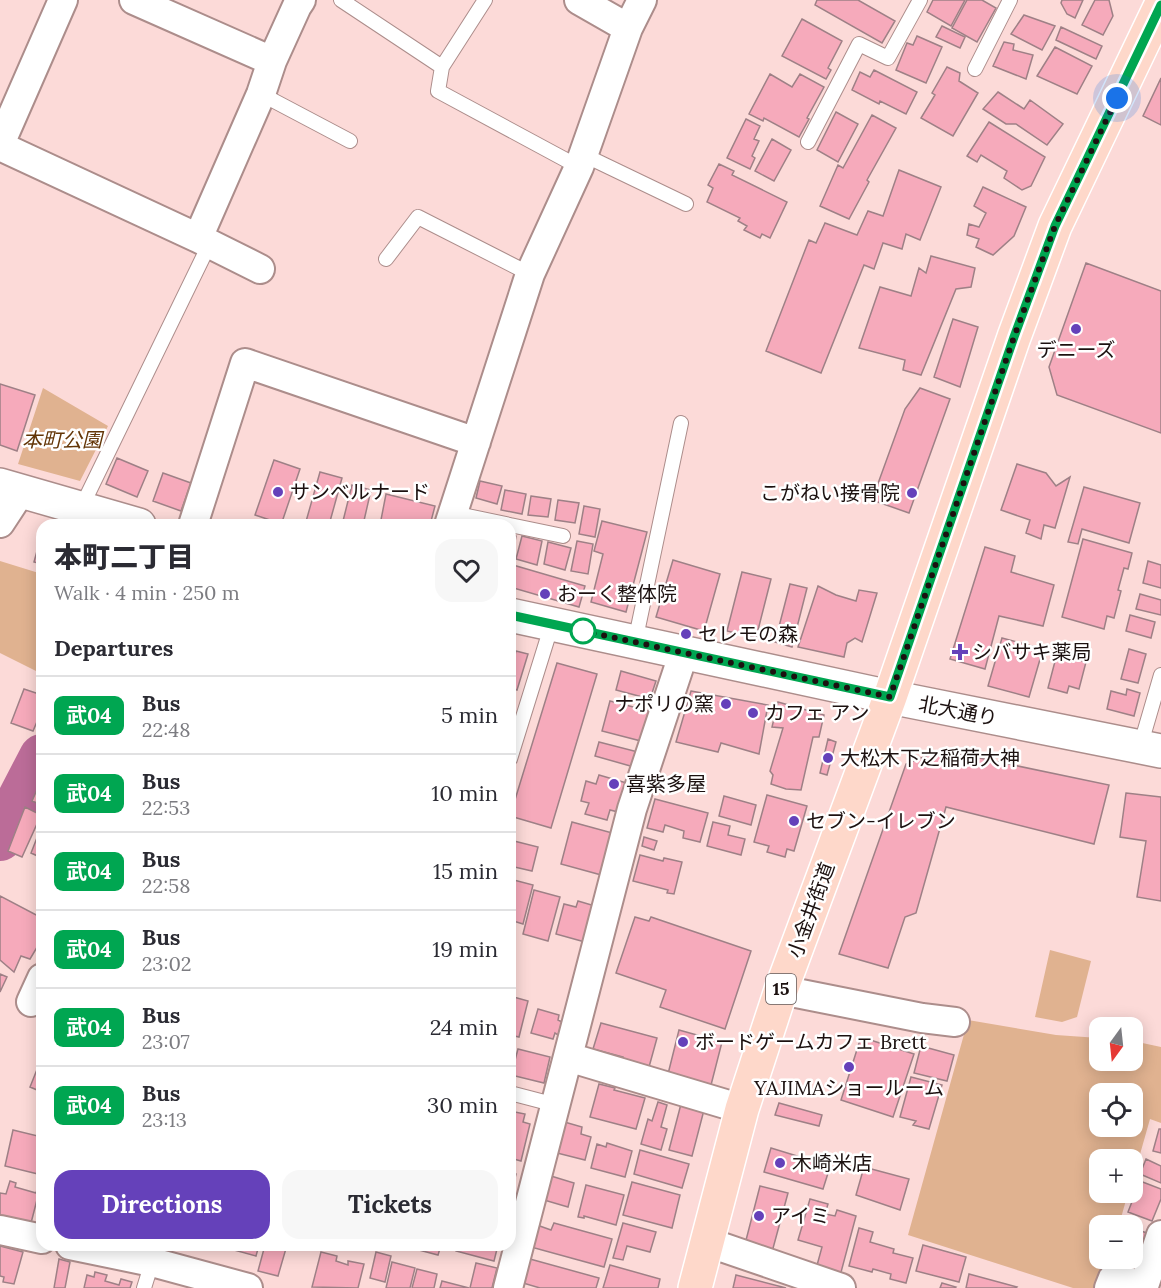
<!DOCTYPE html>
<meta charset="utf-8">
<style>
:root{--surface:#fff;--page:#f7f7f7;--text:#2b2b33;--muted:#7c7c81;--line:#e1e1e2;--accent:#6541ba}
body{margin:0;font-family:Lora,"Noto Sans JP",serif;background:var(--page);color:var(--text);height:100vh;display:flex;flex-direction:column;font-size:22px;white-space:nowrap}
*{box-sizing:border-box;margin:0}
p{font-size:20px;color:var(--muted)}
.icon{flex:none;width:33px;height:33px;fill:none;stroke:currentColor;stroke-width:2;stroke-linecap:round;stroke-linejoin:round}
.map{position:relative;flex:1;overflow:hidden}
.side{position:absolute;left:36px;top:519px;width:480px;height:732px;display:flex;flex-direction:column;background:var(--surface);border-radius:18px;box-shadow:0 3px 15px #0003}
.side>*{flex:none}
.badge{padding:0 12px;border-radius:9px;font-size:21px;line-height:39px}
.needle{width:39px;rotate:195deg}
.fabs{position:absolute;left:1089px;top:1017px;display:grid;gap:12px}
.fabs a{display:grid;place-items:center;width:54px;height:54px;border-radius:12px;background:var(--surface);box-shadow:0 3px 15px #0003;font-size:30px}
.you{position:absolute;width:30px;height:30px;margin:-15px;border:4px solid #fff;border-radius:50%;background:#1a73e8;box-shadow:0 0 0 9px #1a73e833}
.map>.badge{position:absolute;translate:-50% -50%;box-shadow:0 0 0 3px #fff}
h2{padding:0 18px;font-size:22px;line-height:54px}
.round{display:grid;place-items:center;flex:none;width:63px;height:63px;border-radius:18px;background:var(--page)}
.summary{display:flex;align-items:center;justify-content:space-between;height:102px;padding:0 18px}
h1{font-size:28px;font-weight:800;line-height:45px}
.cta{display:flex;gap:12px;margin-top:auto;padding:12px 18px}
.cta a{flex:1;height:69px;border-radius:18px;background:var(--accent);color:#fff;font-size:24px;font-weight:800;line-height:69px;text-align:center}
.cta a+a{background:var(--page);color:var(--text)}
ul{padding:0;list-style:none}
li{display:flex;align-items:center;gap:18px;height:78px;padding:0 18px;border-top:2px solid var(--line)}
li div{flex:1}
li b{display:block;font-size:22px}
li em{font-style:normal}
li .badge{min-width:66px;font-weight:700;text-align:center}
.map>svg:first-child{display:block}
</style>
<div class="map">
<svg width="1161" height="1288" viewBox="0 0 1161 1288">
<rect width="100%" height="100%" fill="#fcdad8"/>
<path fill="#e0b290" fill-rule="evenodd" d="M43 388 108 426 80 481 18 464Z
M0 561 42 574V674L0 653Z
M1050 950 1091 961 1077 1017 1062 1022 1035 1017Z
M968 1020 1056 1035 1099 1038 1100 1060H1132L1133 1041 1161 1047V1123L1150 1119 1133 1179 1132 1160H1100V1192L1128 1193 1119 1225 1100 1226V1258L1109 1259 1100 1288H1073L908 1235ZM1100 1094H1132V1126H1100Z"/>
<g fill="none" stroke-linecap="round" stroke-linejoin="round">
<path stroke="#bb6c98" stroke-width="46" d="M0 838 42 757"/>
</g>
<path fill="#f6aabb" stroke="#9e8086" stroke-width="1.5" d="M817 0H858L895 21 882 43 815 5Z
M933 0H965L951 26 927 12Z
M967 0H982L996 8 977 42 952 28Z
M1062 0H1083L1075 18 1067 14 1061 3Z
M1095 0H1109L1113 16 1103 35 1082 25Z
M1024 15 1055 26 1042 50 1011 34Z
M802 19 842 41 828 68 831 70 826 79 782 56Z
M942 26 965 37 960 48 936 37Z
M1061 27 1102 46 1096 59 1056 40Z
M917 36 942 47 926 83 896 70 907 43 913 45Z
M1004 42 1014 44 1013 50 1033 55 1026 79 993 66Z
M1055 47 1092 66 1077 94 1037 76Z
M947 67 960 73 959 81 978 93 953 136 921 118 935 95 932 93Z
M874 70 917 92 906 114 880 101 879 104 852 90 860 72 870 77Z
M770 74 792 87 800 74 824 87 807 118 809 119 799 137 764 118 763 121 749 114Z
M1161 78V125L1143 116Z
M998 92 1024 109 1030 100 1063 124 1047 145 1016 124H1006L983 109Z
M836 112 858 124 838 162 817 150Z
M872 115 896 128 867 180 869 182 849 219 820 206 838 165 843 168Z
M746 119 760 126 754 139 759 141 752 156 755 158 750 169 727 158Z
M989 122 1045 157 1031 186 1022 190 1004 178 1007 171 981 155 977 162 967 156Z
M772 139 791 150 774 181 755 171Z
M719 164 734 171 732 175 787 202 770 238 762 234 760 238 744 230 747 226 738 221 740 218 707 202 713 188 708 185Z
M899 170 941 187 920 240 906 234 902 249 883 243 874 269 864 265 821 373 766 351 809 240 816 243 825 223 857 235 868 211 883 216Z
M983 187 1026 207 1014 236 993 255 976 247 979 239 967 235 969 224 979 227 986 213 974 206Z
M931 256 975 268 971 287 956 289 921 375 903 370 905 360 859 348 880 287 911 296 919 268 926 273Z
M1086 263 1161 291V433L1057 395 1049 367Z
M953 319 978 327 960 387 934 377Z
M0 384 35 395 17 451 0 445Z
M920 388 950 399 909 513 872 500 905 409Z
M117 458 148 471 137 497 106 484Z
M274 460 300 469 281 525H272L273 521 255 515Z
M1017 464 1046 473 1056 486 1070 477 1055 528 1044 525 1041 539 1026 533 1030 520 1001 510Z
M320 472 342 478 329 525H305Z
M163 473 191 483 181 511 153 501Z
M480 481 502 486 497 504 476 498Z
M352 485 371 490 363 525H342Z
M1084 487 1140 503 1129 543 1082 529 1078 544 1068 542Z
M505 490 526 494 522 514 501 510Z
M386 494 435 506 430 525H380Z
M531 496 551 499 548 517 528 515Z
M558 500 579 503 575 523 555 520Z
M584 506 600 509 595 537 579 534Z
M602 521 647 532 626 612 591 602 603 554 594 551Z
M42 533V564L34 562Z
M510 535 516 536 512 558H510Z
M522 536 542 541 537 565 516 559Z
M1083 539 1132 553 1128 569 1124 568 1118 590 1121 591 1114 618 1107 616 1104 629 1062 617Z
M577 541 593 544 588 574 571 571Z
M548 542 571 548 565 570 544 564Z
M985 547 1015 556 1011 572 1054 585 1043 626 999 616 985 669 950 659Z
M673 560 720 574 704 631 656 617Z
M1148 561 1161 565V588L1143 583Z
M513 565 585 586 579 607 510 587V576Z
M742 572 771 579 756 638 727 631Z
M790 584 807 588 792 647 775 642Z
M818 586 836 595 856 601 859 590 877 593 862 642 855 638 847 643 844 657 798 647Z
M1140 594 1161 600V615L1136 609Z
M1130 615 1155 622 1151 638 1126 631Z
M1002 638 1043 649 1029 697 988 686Z
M1129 649 1146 654 1138 683 1121 679Z
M1058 650 1073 654 1072 658 1086 662 1079 689 1069 686 1067 693 1048 688Z
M516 651 528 654 517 690 510 688V674Z
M557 663 597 674 551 828 510 816Z
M621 671 656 681 650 699 616 690Z
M24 689 42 695V710L33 731 11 723Z
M1127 689 1140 693 1134 716 1107 709 1111 691 1126 695Z
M691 691 768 705 759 754 721 743 718 752 676 742Z
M610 701 649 711 641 741 602 731Z
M778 702 824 715 819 737H813L801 790 786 789 771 784 773 775 770 771 783 728 772 727Z
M828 739 836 742 827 775 820 773Z
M599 742 638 752 634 767 595 756Z
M941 750 1109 785 1094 844 946 807 916 913 905 917 888 968 839 954 906 764Z
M599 775 630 784 622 813 610 810 607 820 585 814 589 803 581 801 586 781 596 784Z
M40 783H42V805L32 801Z
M1126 793 1161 797V901L1137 897 1146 841 1120 837Z
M767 795 807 806 794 851 787 849 785 857 767 852 769 846 754 842Z
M724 796 756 805 751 825 719 816Z
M655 799 708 813 700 842 683 838 684 831 665 825 663 832 647 828Z
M25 807 41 815 22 857 8 851Z
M572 822 616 834 605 876 561 864Z
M713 822 730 826 728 835 745 839 741 855 707 846Z
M42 825V858L31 853Z
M644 837 657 841 654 850 642 846Z
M510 840 538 847 532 871 510 866Z
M640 855 663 861 664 858 682 862 674 894 667 893 668 890 633 881Z
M510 879 533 885 523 924 510 920Z
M534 890 560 897 548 941 523 934Z
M0 896 42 918V939L30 959 21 956 14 972 0 960Z
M578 901 595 906 585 942 556 934 564 904 576 907Z
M635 917 649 921 651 917 751 951 725 1029 660 1007 666 990 616 973Z
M0 974 7 977 0 992Z
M510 996 528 1001 519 1037 510 1035Z
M538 1009 559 1015 558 1020 562 1022 558 1035 555 1033 553 1039 531 1033Z
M601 1023 657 1038 649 1067 622 1060 623 1057 593 1049Z
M679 1030 722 1042 711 1085 668 1074Z
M861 1037 914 1054 893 1117 841 1100Z
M921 1046 954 1055 947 1081 914 1073Z
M518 1049 550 1057 544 1083 511 1075Z
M42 1057V1092L30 1087Z
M911 1077 942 1085 929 1129 913 1125 916 1121 900 1117Z
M599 1084 615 1088 614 1090 645 1098 636 1129 590 1117Z
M658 1102 667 1105 661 1127 667 1129 661 1150 641 1144 648 1119 652 1121Z
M779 1103 822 1115 819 1126 775 1115Z
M681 1104 704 1110 692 1156 669 1150Z
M510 1111 525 1114 523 1122 530 1124 521 1161 510 1158Z
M561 1121 582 1127 581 1134 591 1137 585 1160 553 1152Z
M1159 1129H1161V1153L1153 1151Z
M13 1130 42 1137V1175L5 1166Z
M607 1143 632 1151 625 1177 591 1168 597 1144 606 1147Z
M771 1148 820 1163 819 1168 829 1170 823 1189 764 1172Z
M640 1150 689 1164 682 1188 634 1174Z
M1146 1159 1161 1166V1183L1140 1174Z
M864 1167 909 1179 900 1210 856 1195Z
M510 1172 516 1174 511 1194 510 1193Z
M551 1176 574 1183 568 1207 544 1200Z
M10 1181 16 1183 15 1187 36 1193 39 1183H42V1197L38 1196 31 1223 0 1215V1193L6 1194Z
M1140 1181 1161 1189V1199L1152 1221 1128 1212Z
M632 1182 680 1195 672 1228 623 1215Z
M586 1185 624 1195 616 1225 584 1216V1218L578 1217Z
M760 1186 788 1193 772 1252 745 1244Z
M810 1199 828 1204 825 1214 835 1216 837 1210 856 1216 840 1276 816 1269 822 1247 798 1240Z
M554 1223 612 1239 604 1267 531 1247 537 1225 551 1230Z
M623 1223 656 1232 650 1252 627 1246 623 1260 613 1258Z
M859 1228 873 1232 870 1242 894 1249 893 1253 913 1258 906 1283 890 1279 891 1274 873 1269 872 1272 849 1266Z
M1132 1228 1153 1235 1143 1265 1123 1258H1132Z
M235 1245H259L256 1256 234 1250Z
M265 1245H287L278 1276 258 1271Z
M416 1245H441L438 1255 415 1249Z
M457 1245H498L494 1261 456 1251Z
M923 1245 966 1257 959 1282 916 1271Z
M0 1246 23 1252 14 1284 3 1282 4 1277 0 1276Z
M321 1252 337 1256 336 1261 348 1265V1261L364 1264 358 1288 312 1287Z
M376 1252 391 1256 385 1282 370 1278Z
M1113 1258H1122L1120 1264 1112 1262Z
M59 1259 70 1262 65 1288H54Z
M530 1259 599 1278 596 1288H540L523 1283Z
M392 1262 415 1268 410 1288H386Z
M476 1263 497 1268 492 1288H470Z
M610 1265 660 1279 658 1288H603Z
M417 1269 437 1274 434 1288H412Z
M95 1272 107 1275 105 1281 119 1285 121 1279 132 1282 130 1288H84L87 1275 94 1277Z
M969 1274 1017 1287 1016 1288H966Z
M736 1275 786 1288H733Z
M442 1281 469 1288H440Z
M942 1283 956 1287 955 1288H940Z"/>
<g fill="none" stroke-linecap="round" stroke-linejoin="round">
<g stroke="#ac8d8b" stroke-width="16">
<path id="service" d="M341 0 442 67
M485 0 442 67 438 91 579 167
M975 69 1010 0
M261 94 350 141
M808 142 859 44 888 58 920 0
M584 155 686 204
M386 259 418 217 530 274
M81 508 209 245
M453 513 510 525
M510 525 563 536
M635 642 681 423
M1140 747 1161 675
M510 759 552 624
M510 1093 556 1105
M144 1288 152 1262"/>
</g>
<g stroke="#ac8d8b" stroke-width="32">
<path id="minor" d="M134 0 272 61
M579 0 628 28
M0 144 63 0
M0 146 198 238 260 269
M198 238 261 94 272 61 297 6 301 0
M0 523 21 491
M193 525 245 363 476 442
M449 525 530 274 579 167 628 28 642 0
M781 990 922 1018 955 1022
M31 1002 42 978
M568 1057 742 1109
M0 1230 42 1239
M707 1242 841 1288
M70 1245 152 1262 248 1288
M508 1288 632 809 684 652
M1109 1288 1113 1278 1144 1286 1161 1235"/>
</g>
<g stroke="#ac8d8b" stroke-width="36">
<path id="tertiary" d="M0 485 139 525
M510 615 890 697 1161 751"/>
</g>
<g stroke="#fff" stroke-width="36">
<path id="primary" d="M695 1288 742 1109 781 990 890 697 1014 337 1055 226 1161 5"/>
</g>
<use href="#service" stroke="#fff" stroke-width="14"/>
<use href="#minor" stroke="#fff" stroke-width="28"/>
<use href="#tertiary" stroke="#fff" stroke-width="33"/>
<use href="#primary" stroke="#fed8ca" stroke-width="33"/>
</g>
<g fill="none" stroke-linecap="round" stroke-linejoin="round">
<g stroke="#fff" stroke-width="14">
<path id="line" d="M510 615 890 697 1014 337 1055 226 1161 5"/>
</g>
<use href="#line" stroke="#00a651" stroke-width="9"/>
<path stroke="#1c1110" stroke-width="6" stroke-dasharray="0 10.8" d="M583 631 890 697 1014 337 1055 226 1117 98"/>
</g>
<g fill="#6541ba" stroke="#fff" stroke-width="2">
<circle cx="1076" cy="329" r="6"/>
<circle cx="278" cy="492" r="6"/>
<circle cx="912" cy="493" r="6"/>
<circle cx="545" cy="594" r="6"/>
<circle cx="686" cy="634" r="6"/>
<path d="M957 643h6v6h6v6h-6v6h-6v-6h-6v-6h6z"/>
<circle cx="726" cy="704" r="6"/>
<circle cx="753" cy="713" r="6"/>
<circle cx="828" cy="758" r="6"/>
<circle cx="614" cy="784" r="6"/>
<circle cx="794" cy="821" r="6"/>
<circle cx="683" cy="1042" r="6"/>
<circle cx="849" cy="1067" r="6"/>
<circle cx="780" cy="1163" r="6"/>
<circle cx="759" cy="1216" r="6"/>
</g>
<circle fill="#fff" stroke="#00a651" stroke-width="3" cx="583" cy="631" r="12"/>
<g text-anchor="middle" stroke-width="5" stroke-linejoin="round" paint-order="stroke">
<rect fill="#fff" stroke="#605858" stroke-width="1.5" x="766" y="974" width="30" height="30" rx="4.5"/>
<g font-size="18" font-weight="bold" fill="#1c1110">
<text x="781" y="995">15</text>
</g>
<g font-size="20" fill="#1c1110" stroke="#fff" text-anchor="start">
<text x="1076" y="357" text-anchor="middle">デニーズ</text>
<text x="290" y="499">サンベルナード</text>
<text x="900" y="500" text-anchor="end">こがねい接骨院</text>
<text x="557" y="601">おーく整体院</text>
<text x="698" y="641">セレモの森</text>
<text x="972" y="659">シバサキ薬局</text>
<text x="714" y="711" text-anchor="end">ナポリの窯</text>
<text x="765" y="720">カフェ アン</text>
<text x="840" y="765">大松木下之稲荷大神</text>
<text x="626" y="791">喜紫多屋</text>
<text x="806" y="828">セブン-イレブン</text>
<text x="695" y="1049">ボードゲームカフェ Brett</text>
<text x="849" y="1095" text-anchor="middle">YAJIMAショールーム</text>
<text x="792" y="1170">木崎米店</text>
<text x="771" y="1223">アイミ</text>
</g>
<g font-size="20" font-style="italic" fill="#633506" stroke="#fff">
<text x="62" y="447">本町公園</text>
</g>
<g font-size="20" fill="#1c1110" stroke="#fff">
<text transform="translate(958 711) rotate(11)" y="7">北大通り</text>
<text transform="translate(811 910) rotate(-70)" y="7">小金井街道</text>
</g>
</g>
</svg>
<div class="fabs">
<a><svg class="needle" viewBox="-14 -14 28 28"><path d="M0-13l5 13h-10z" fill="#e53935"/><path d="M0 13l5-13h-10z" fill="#7c7c81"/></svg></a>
<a><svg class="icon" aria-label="locate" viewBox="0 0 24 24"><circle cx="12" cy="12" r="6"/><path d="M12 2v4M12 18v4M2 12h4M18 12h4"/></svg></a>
<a>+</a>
<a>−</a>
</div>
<div class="you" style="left:1117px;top:98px"></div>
<section class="side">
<div class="summary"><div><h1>本町二丁目</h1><p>Walk · 4 min · 250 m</p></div><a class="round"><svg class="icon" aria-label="heart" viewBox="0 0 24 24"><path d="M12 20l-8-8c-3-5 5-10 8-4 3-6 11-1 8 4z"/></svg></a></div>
<h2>Departures</h2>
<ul>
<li><span class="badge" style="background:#00a651;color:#fff">武04</span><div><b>Bus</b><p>22:48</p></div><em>5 min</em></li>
<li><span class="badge" style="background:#00a651;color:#fff">武04</span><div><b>Bus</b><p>22:53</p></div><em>10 min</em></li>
<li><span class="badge" style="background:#00a651;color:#fff">武04</span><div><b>Bus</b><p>22:58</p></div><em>15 min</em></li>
<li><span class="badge" style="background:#00a651;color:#fff">武04</span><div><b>Bus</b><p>23:02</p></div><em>19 min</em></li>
<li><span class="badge" style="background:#00a651;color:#fff">武04</span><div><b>Bus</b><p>23:07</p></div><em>24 min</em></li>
<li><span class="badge" style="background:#00a651;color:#fff">武04</span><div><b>Bus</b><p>23:13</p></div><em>30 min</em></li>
</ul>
<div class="cta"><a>Directions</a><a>Tickets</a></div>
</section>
</div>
